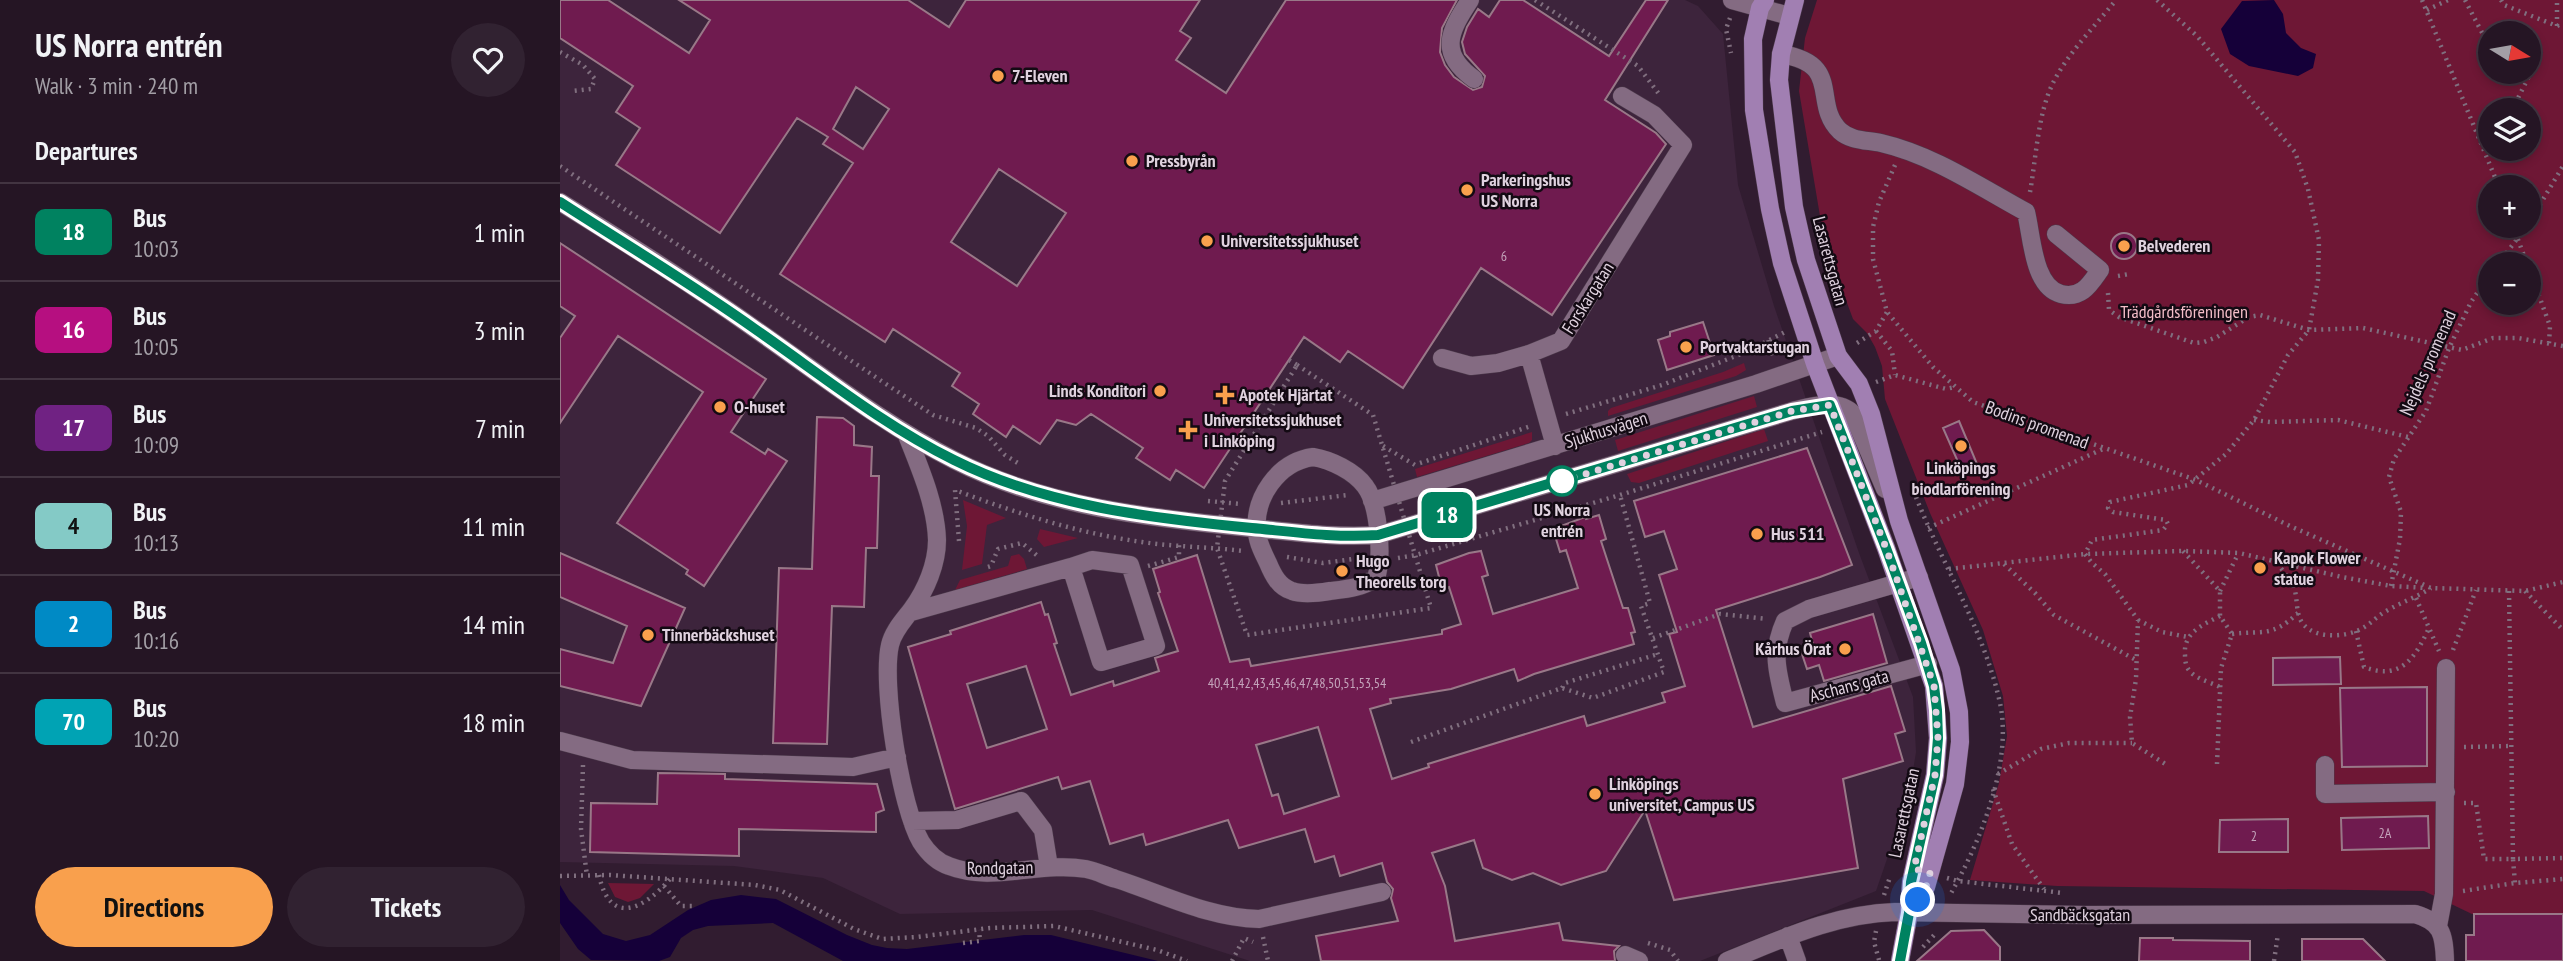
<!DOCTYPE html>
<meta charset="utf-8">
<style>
:root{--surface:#251524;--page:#312231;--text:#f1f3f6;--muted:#a39fa6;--line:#423441;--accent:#f9a04d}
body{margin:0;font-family:"PT Sans Narrow",sans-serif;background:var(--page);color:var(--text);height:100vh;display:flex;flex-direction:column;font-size:26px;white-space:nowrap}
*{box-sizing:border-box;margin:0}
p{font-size:23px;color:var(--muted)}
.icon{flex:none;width:38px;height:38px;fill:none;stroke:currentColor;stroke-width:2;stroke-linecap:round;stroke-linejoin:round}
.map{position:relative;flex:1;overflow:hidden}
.side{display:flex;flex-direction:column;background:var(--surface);width:560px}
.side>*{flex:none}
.badge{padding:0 14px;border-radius:10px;font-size:24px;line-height:46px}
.needle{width:46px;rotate:101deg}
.buttons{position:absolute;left:1918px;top:21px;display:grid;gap:14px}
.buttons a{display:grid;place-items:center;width:63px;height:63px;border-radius:50%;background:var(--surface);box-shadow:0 4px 10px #0003,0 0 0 2px var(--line);font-size:35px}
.you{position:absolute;width:35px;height:35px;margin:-18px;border:5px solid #fff;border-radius:50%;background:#1a73e8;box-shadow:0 0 0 10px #1a73e833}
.map>.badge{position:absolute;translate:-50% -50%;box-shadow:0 0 0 4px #fff}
h2{padding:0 35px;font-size:26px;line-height:63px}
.round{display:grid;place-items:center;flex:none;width:74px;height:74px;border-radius:37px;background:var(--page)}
.head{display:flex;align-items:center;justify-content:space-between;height:119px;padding:0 35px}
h1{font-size:33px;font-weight:600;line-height:52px}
.button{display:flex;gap:14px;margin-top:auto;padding:14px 35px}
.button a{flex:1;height:80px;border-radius:42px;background:var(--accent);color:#111;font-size:28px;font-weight:600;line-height:80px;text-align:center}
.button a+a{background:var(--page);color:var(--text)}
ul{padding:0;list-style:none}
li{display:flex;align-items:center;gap:21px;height:98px;padding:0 35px;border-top:2px solid var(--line)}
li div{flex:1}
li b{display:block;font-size:26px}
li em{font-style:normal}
li .badge{min-width:77px;font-weight:700;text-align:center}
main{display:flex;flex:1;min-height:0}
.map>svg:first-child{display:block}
</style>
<main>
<section class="side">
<div class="head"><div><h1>US Norra entrén</h1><p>Walk · 3 min · 240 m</p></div><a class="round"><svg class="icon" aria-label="heart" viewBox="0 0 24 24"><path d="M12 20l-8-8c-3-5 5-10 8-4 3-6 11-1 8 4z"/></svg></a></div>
<h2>Departures</h2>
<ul>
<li><span class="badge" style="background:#008260;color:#fff">18</span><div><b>Bus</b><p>10:03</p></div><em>1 min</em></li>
<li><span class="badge" style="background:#b60f80;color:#fff">16</span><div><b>Bus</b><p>10:05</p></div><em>3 min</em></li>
<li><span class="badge" style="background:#702283;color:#fff">17</span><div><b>Bus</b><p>10:09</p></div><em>7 min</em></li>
<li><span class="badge" style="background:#84cac6;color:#111">4</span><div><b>Bus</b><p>10:13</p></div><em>11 min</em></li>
<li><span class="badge" style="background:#008ac5;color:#fff">2</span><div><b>Bus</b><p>10:16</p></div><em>14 min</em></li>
<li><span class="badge" style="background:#00a3b4;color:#fff">70</span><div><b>Bus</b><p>10:20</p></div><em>18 min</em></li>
</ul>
<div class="button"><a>Directions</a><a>Tickets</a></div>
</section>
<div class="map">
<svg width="2003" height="961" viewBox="0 0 2003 961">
<rect width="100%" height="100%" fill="#311c30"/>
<path fill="#3d243c" d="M0 0H1125L1138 6 1163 34 1178 185 1214 306 1299 553 1353 697 1356 752 1349 795 1316 891 1140 961H690L532 910 340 914 263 878 174 866 0 862Z"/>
<path fill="#6e1735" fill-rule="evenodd" d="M1257 0H2003V914H1912L1864 891 1497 886 1410 880 1439 783 1447 736 1443 696 1423 630 1370 513 1325 399 1322 366 1315 347 1307 333 1293 319 1274 268 1260 216 1239 91 1245 38ZM1930 33H1969V72H1930ZM1930 110H1969V149H1930ZM1930 187H1969V226H1930ZM1930 264H1969V303H1930Z
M1184 363 1186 370 1176 376 1048 416V411L1051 408 1163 372Z
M1194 396 1197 407 1058 451 1055 440Z
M1204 429 1208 441 1079 483 1071 482 1067 474Z
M972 432V440L969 443 857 477 855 469Z
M403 500 446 518 427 525 422 564 402 570 407 526Z
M480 529 518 538 484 547 477 539Z
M459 554 464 559 467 569 395 590 400 580 448 566 451 556Z
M48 883 94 884 80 898 68 902 55 897Z"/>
<path fill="#150039" d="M1714 0 1723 14 1726 33 1741 48 1756 54 1753 68 1738 76 1689 66 1670 54 1661 29 1682 1Z
M0 885 9 900 43 934 66 941 90 935 128 910 151 900 181 895 216 899 287 935 312 945 327 948 347 949 464 935H491L598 961H283L213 923 148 926 133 930 121 938 110 957 99 961 31 960 18 949 0 923Z"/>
<path fill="#6f1b4f" stroke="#997888" stroke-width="2" fill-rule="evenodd" d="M0 0H48L129 53 150 20 119 0H348L389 27 406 0H640L620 31 631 38 616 60 666 93 726 0H897L882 28 880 52 885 65 894 77 913 90 922 87 925 76 905 54 902 42 907 27 918 9 929 17 940 0H963L1049 56 1086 0H1108L1045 100 1096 133 1106 144 992 315 921 268 843 388 788 351 780 362 744 337 644 488 616 470 610 480 576 458 583 448 531 414 516 425 497 420 480 444 453 426 446 437 413 414 419 404 392 386 400 373 333 329 325 342 220 274 293 163 263 144 268 137 237 118 160 233 56 165 80 128 56 112 73 86 0 38ZM296 87 329 109 303 149 273 129ZM439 169 506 213 457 286 391 242Z
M1551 246a13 13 0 1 1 26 0a13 13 0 1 1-26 0Z
M0 243 206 379 171 432 205 454 208 449 227 461 144 586 126 574 128 570 57 523 143 392 58 336 0 423V338L15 316 0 306Z
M1143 322 1154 355 1107 370 1098 340 1110 336V332Z
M257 417 283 418 294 426V445L312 447 311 476H319L317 548H306L304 607 272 606 267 744 213 743 219 568 252 569Z
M1399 421 1417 464 1402 471 1383 428Z
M1247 448 1292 565 1260 577 1156 610 1193 727 1331 686 1345 731 1335 734 1343 761 1283 779 1298 868 1114 900 1085 810 1046 871 1001 885 973 873 952 880 923 868 914 840 872 853 885 886 895 941 999 923 1003 940 1059 946 1054 951 1055 961H761L756 936 838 921 831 898 833 889 827 882 822 863 780 876 774 856 755 862 745 829 679 848 668 820 586 845 583 834 550 844 530 781 502 789 498 777 395 809 348 647 391 634 390 631 481 602 485 615 488 614 497 643 494 644 511 695 553 681 554 686 599 671 595 658 618 651 598 593 600 592 593 569 637 555 670 662 689 659 691 666 882 634V630L901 624 889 587 882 589 876 565 909 553 921 551 928 575 922 577 933 614 1018 588 1006 550 1000 552 993 529 1025 517 1026 519 1039 515 1046 539 1041 541 1063 608H1068L1075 632 1071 633 1074 644 974 674 958 681 954 669 891 689 830 699 831 703 810 709 832 779 869 767 868 764 1024 716 1027 726 1105 702 1102 693 1125 686 1109 634 1117 632 1099 575 1117 569 1104 531 1085 537 1074 501ZM466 666 487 729 427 748 407 684ZM758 727 779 796 724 814 718 794 712 796 696 745Z
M0 553 125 608 81 706 0 686V649L53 663 67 626 0 597Z
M1313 614 1327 663 1264 681 1259 665 1247 669 1241 651 1254 648 1250 633Z
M1780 657 1781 684 1713 685V658Z
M1867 687V766L1782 767 1780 688Z
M98 773 165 774V779L317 784 324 810 316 813V832L179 829V856L30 852 31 803 97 804Z
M1868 816 1869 848 1782 850 1781 818Z
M1728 819V852H1659L1660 820Z
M1914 914H2003V961H1906V935H1914Z
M1424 930 1440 947V961H1357L1391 931Z
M1580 938H1613V940L1690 941V961H1579Z
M1742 939H1803L1825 961H1742Z"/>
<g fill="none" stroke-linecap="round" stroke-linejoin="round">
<g stroke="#4c3a4b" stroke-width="19">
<path id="minor" d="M910 0C889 32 878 53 914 79
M1172 0 1229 16
M1221 54C1284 64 1251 103 1280 131 1291 141 1307 140 1321 143 1373 155 1420 187 1466 212 1472 236 1473 287 1501 294 1522 299 1530 284 1540 270L1496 234
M0 202C66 243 132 284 195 329 260 374 323 424 394 460 486 507 590 518 691 528 734 532 775 538 818 535L1232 411C1250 407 1278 398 1293 414L1325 489
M882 358 911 366 938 363 969 354
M346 433C359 466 376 504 377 540 377 564 366 590 352 609 344 620 333 631 330 645 321 684 341 808 361 842 368 853 377 862 389 866 432 883 481 861 526 869 536 871 546 876 556 879 603 894 649 918 699 919L822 892
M995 446 969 354 1001 341 1123 145 1094 115 1062 96
M753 457C771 460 794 471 805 486 819 504 823 557 816 578 801 588 787 589 770 591 758 593 743 595 732 591 719 587 713 575 708 563 703 553 698 543 697 533 693 498 718 462 753 457Z
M812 501 1196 384 1278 356
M532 560 570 565 596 646 541 662 511 567Z
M1359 577 1249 609 1225 621C1211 652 1217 671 1225 703L1368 664
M351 612 511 567
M0 741 72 760 293 767 337 757
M1765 765V794L1886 792
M352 821 397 820 461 801 483 830 489 867
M1878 926 1884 894 1886 668
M1228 936 1237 961
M1065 955 1079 961
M1167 961C1222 939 1274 914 1335 912L1526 915 1855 914C1882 922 1884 934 1885 961"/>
</g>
<g stroke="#4c3a4b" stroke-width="19">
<path id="major" d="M1205 0 1200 8 1193 39 1194 110 1210 209 1222 263 1255 364 1326 548 1374 686 1378 738 1375 775 1351 882 1349 913 1340 961
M1235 0 1221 54 1219 80 1234 207 1246 260 1278 356 1299 384 1311 414 1339 521 1391 670 1399 712 1400 742 1395 784 1366 887 1349 913"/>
</g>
<path stroke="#806f7f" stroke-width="4.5" stroke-dasharray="2 5" stroke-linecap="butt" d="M975 0 1078 66 1099 94
M1597 0 1637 36 1735 152 1748 189 1759 240 1758 280 1749 330 1728 355 1694 420 1666 454 1628 485 1550 502 1548 508 1553 512 1606 520 1608 524 1603 530 1532 540 1525 554 1532 563 1545 574 1578 620 1576 679 1570 717 1572 743 1607 765
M1862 0 1939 187
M1905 0 1930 48
M1941 0 1944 5 1997 26 2003 23
M1867 10 1888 0
M1170 18 1166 29 1171 53
M1997 26V0
M0 52 23 65 35 79 31 89 13 91
M1952 110 1972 70 1969 68
M1335 165 1319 202 1313 227V259L1327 312 1373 367 1413 402 1636 480 1730 526 1871 588 1965 591 2003 582
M0 166 329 386 373 415 416 428 428 436 445 455 461 465
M1470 192C1476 159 1478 111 1494 81 1509 52 1535 26 1556 0
M1969 223 2003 166
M1953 226 1967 264
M1938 264 1967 226
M1969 268 1990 326 1989 343
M1558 276 1569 274
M1548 293 1549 310 1559 317 1634 343 1644 342 1657 337 1689 317 1700 315 1749 330 1803 328 1902 350 1933 338H1958L2003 346
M1316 331 1332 351 1335 375
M1208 340 1214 359
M1297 343 1316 331 1327 312
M729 360 737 365
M737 365 813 415 871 608 687 635 657 548 665 481Z
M1316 382 1335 375 1386 389 1395 387
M1006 414 1102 385 1186 352 1227 331
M1694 420 1710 422 1778 420 1848 437
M823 446 855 465
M860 463 971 426
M1356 497C1383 566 1424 630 1440 703 1453 764 1419 844 1390 895
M648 501 681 504
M721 503 788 495
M1368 528 1543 449
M399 541 395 490C456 513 517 533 582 542 616 547 650 547 684 551
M1623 551 1660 591V616L1672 634 1661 668 1657 764
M727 557 763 563 801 558
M838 558 856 555 1060 495 1262 432
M1717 563C1722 570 1729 578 1733 585 1739 598 1734 616 1745 626 1758 639 1786 637 1801 629 1811 624 1818 615 1828 610 1842 602 1857 597 1871 588
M1444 564 1475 593 1494 615 1576 660
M588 566 619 557V545
M428 567 431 566 438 549 462 543 479 557
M1389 569 1525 554 1623 551 1679 553 1782 577 1831 586 1867 588
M1831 586 1840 539 1841 512 1829 477 1834 459 1866 411 1889 348 1911 302 1930 274
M1660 591 1678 554
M1949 591 1953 859 2003 858
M1965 591 2003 630
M1856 598 1879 651
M1660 616C1642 625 1623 633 1625 655 1625 664 1627 670 1634 675 1641 680 1652 683 1660 687
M1578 620 1602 632 1628 637
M1796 631 1804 667C1841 681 1855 658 1869 628
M1672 634C1704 630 1711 638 1738 613
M1093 638 1160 614 1207 619
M1893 650 1916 590
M1002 688 1005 683 1098 654
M851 742 1002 688 1033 698 1104 672 1081 606 1090 603 1060 495
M1904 747 1952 746
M23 765 21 829 27 876
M1438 774 1481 749 1509 743H1572
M1433 789 1452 844 1484 889
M1904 803H1916L1924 859H1953L1955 883
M39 875C50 928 85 908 110 879
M0 876 50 875 195 885 220 890 294 929 322 939 357 937 430 928 494 926 597 950 627 961
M1387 878 1398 881 1503 893
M104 886 121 906H132
M1903 891 1955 883 2003 879
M1324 895 1330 877
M1316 931 1314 942 1319 960
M703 937 708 961
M403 943 420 941 419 930
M1088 943 1110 950 1118 961
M1363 947 1376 933
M672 961 684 938 693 942
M1714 961 1718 934"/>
<use href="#minor" stroke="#846b82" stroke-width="18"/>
<use href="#major" stroke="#a17fb2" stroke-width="18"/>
</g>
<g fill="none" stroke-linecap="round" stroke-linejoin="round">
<g stroke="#fff" stroke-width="16">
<path id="line" d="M0 202C65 244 132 284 195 329 260 374 323 425 394 460 486 506 590 518 692 528 734 532 775 538 818 535L1232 411 1270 405 1326 548 1361 643 1374 686 1377 710 1378 738 1375 775 1351 882 1349 913 1340 961"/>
</g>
<use href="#line" stroke="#008260" stroke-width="10"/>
<path stroke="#e0d2df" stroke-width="7" stroke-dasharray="0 12.6" d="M1002 481 1232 411 1270 405 1326 548 1374 686 1378 738 1375 775 1354 869 1370 873 1366 887 1358 900"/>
</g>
<g fill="#f9a04d" stroke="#130a13" stroke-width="2.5">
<circle cx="438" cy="76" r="7"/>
<circle cx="572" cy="161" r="7"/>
<circle cx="907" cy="190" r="7"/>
<circle cx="647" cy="241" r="7"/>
<circle cx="1564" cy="246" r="7"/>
<circle cx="1126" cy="347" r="7"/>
<circle cx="600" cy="391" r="7"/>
<path d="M661.5 384.5h7v7h7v7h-7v7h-7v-7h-7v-7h7z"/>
<circle cx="160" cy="407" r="7"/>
<path d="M624.5 419.5h7v7h7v7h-7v7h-7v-7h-7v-7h7z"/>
<circle cx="1401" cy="446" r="7"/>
<circle cx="1197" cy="534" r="7"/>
<circle cx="1700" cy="568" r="7"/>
<circle cx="782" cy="571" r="7"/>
<circle cx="88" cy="635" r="7"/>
<circle cx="1285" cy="649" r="7"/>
<circle cx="1035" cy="794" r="7"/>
</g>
<circle fill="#fff" stroke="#008260" stroke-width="3.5" cx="1002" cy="481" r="14"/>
<g text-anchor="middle" stroke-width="5" stroke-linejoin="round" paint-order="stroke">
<g font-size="14" fill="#c4a4bb">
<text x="944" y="261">6</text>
<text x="737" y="688">40,41,42,43,45,46,47,48,50,51,53,54</text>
<text x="1825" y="838">2A</text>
<text x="1694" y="841">2</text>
</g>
<g font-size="18" font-weight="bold" fill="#e0d2df" stroke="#130a13" text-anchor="start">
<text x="452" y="82">7-Eleven</text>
<text x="586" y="167">Pressbyrån</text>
<text x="921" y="186">Parkeringshus<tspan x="921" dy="21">US Norra</tspan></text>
<text x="661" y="247">Universitetssjukhuset</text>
<text x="1578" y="252">Belvederen</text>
<text x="1140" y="353">Portvaktarstugan</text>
<text x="586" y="397" text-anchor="end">Linds Konditori</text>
<text x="679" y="401">Apotek Hjärtat</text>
<text x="174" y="413">O-huset</text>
<text x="644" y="426">Universitetssjukhuset<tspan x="644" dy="21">i Linköping</tspan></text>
<text x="1401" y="474" text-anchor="middle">Linköpings<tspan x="1401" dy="21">biodlarförening</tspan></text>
<text x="1211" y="540">Hus 511</text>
<text x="1714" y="564">Kapok Flower<tspan x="1714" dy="21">statue</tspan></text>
<text x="796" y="567">Hugo<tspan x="796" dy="21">Theorells torg</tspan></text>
<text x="102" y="641">Tinnerbäckshuset</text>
<text x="1271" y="655" text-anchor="end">Kårhus Örat</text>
<text x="1049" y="790">Linköpings<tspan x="1049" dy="21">universitet, Campus US</tspan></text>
</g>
<g font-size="18" fill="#e0d2df" stroke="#130a13">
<text transform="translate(1270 261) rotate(75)" y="6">Lasarettsgatan</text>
<text transform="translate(1028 298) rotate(-58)" y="6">Forskargatan</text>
<text transform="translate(1868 363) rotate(-66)" y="6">Nejdels promenad</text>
<text transform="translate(1477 425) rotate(20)" y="6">Bodins promenad</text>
<text transform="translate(1046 430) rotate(-17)" y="6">Sjukhusvägen</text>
<text transform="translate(1289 686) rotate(-15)" y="6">Aschans gata</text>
<text transform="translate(1344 813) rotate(-78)" y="6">Lasarettsgatan</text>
<text transform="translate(440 868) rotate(-1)" y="6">Rondgatan</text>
<text x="1520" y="921">Sandbäcksgatan</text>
</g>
<g font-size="18" fill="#f5bec9" stroke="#130a13">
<text x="1624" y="318">Trädgårdsföreningen</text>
</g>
<g font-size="18" font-weight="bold" fill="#e0d2df" stroke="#130a13">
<text x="1002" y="516">US Norra<tspan x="1002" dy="21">entrén</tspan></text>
</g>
</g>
</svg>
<div class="buttons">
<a><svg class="needle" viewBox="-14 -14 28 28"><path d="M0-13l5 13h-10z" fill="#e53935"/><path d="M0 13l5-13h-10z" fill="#a39fa6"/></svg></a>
<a><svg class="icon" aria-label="layers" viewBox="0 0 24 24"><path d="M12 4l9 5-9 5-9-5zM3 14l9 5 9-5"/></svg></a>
<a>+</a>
<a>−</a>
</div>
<div class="you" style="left:1358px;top:900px"></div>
<b class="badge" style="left:887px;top:515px;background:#008260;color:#fff">18</b>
</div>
</main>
